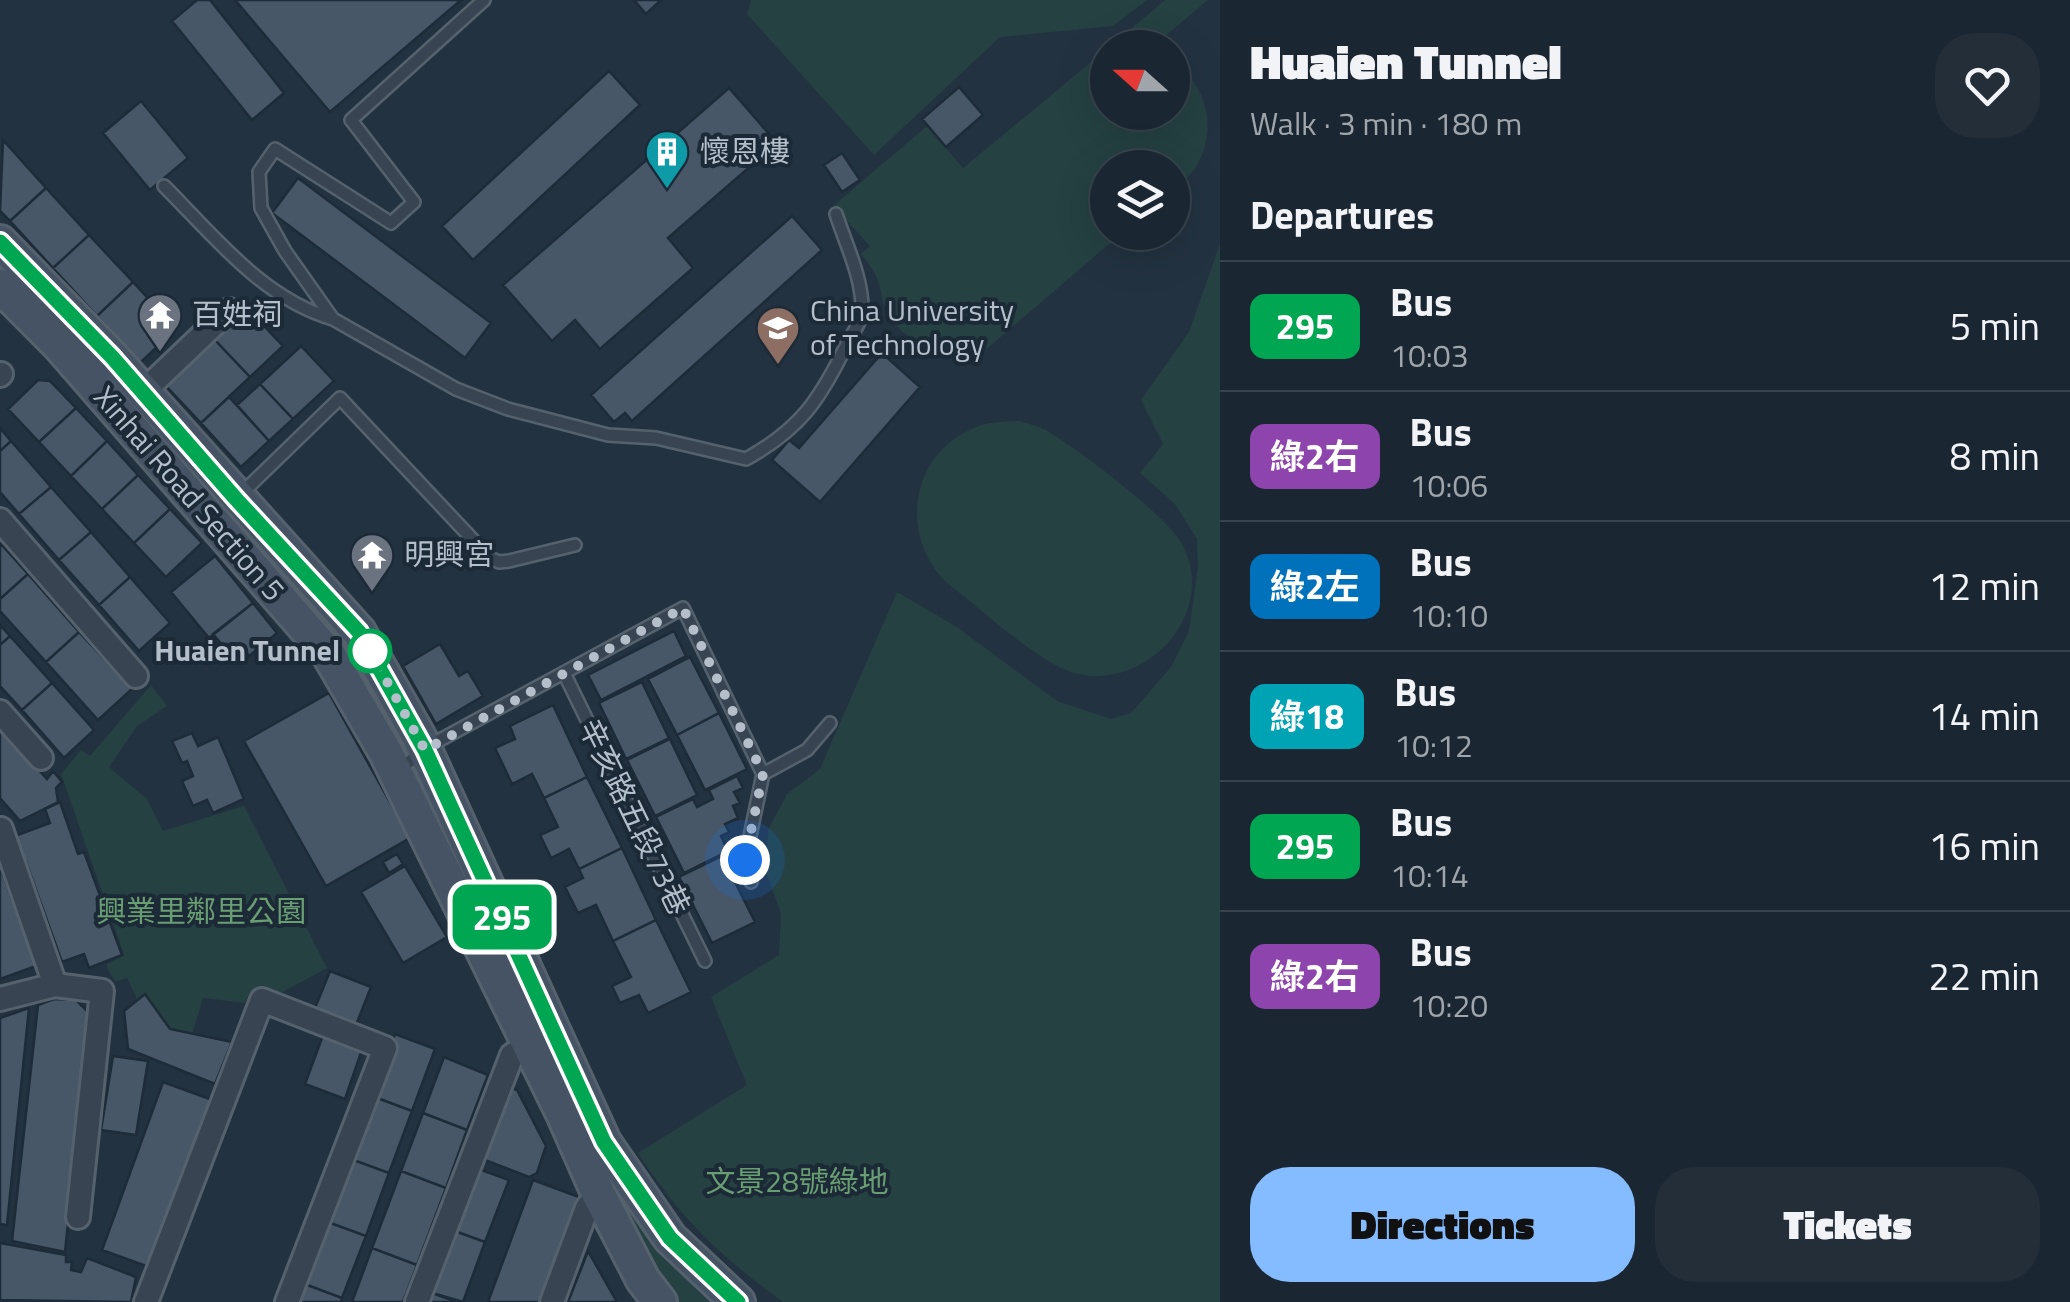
<!DOCTYPE html>
<meta charset="utf-8">
<style>
:root{--surface:#1a2631;--page:#232e39;--text:#f1f3f6;--muted:#9fa5ab;--line:#38434d;--accent:#85bcff}
body{margin:0;font-family:"Titillium Web","Noto Sans TC",sans-serif;background:var(--page);color:var(--text);height:100vh;display:flex;flex-direction:column;font-size:38px;white-space:nowrap}
*{box-sizing:border-box;margin:0}
p{font-size:32px;color:var(--muted)}
.icon{flex:none;width:55px;height:55px;fill:none;stroke:currentColor;stroke-width:2;stroke-linecap:round;stroke-linejoin:round}
.map{position:relative;flex:1;overflow:hidden}
.sheet{display:flex;flex-direction:column;background:var(--surface);width:850px}
.sheet>*{flex:none}
.badge{padding:0 20px;border-radius:15px;font-size:35px;line-height:65px}
.needle{width:65px;rotate:291deg}
.fabs{position:absolute;left:1090px;top:30px;display:grid;gap:20px}
.fabs a{display:grid;place-items:center;width:100px;height:100px;border-radius:50%;background:var(--surface);box-shadow:0 10px 40px #0002,0 0 0 2px var(--line);font-size:50px}
.you{position:absolute;width:50px;height:50px;margin:-25px;border:8px solid #fff;border-radius:50%;background:#1a73e8;box-shadow:0 0 0 15px #1a73e833}
.map>.badge{position:absolute;translate:-50% -50%;box-shadow:0 0 0 5px #fff}
h2{padding:0 30px;font-size:38px;line-height:90px}
.round{display:grid;place-items:center;flex:none;width:105px;height:105px;border-radius:40px;background:var(--page)}
.head{display:flex;align-items:center;justify-content:space-between;height:170px;padding:0 30px}
h1{font-size:48px;font-weight:800;line-height:75px}
.primary-button{display:flex;gap:20px;margin-top:auto;padding:20px 30px}
.primary-button a{flex:1;height:115px;border-radius:40px;background:var(--accent);color:#111;font-size:40px;font-weight:800;line-height:115px;text-align:center}
.primary-button a+a{background:var(--page);color:var(--text)}
ul{padding:0;list-style:none}
li{display:flex;align-items:center;gap:30px;height:130px;padding:0 30px;border-top:2px solid var(--line)}
li div{flex:1}
li b{display:block;font-size:38px}
li em{font-style:normal}
li .badge{min-width:110px;font-weight:700;text-align:center}
main{display:flex;flex:1;min-height:0}
.map>svg:first-child{display:block}
</style>
<main>
<div class="map">
<svg width="1220" height="1302" viewBox="0 0 1220 1302">
<rect width="100%" height="100%" fill="#233241"/>
<path fill="#254142" d="M751 0H1147L1113 26 1000 37 874 155 747 14Z
M1165 0H1208L1152 47 1108 48Z
M1108 48V112H1172L1173 62C1208 86 1218 130 1196 167 1191 176 1180 182 1173 189L1172 168H1108V232L1122 233 984 351C947 354 906 348 887 312 881 299 881 285 875 274 872 267 865 260 861 254L870 246 833 206 927 126 963 168Z
M1220 244V1302H783C720 1256 681 1219 638 1153L747 1085 711 997 779 955 781 913 766 872 768 830 787 794 820 769 897 592 957 627 1057 701 1111 719 1131 713 1171 667 1189 631 1198 567 1197 539 1175 504 1140 473 1163 444 1141 400 1189 332Z
M1020 421C1030 424 1041 427 1049 432 1079 450 1167 516 1182 544 1220 614 1143 695 1071 672 1034 659 980 608 947 583 899 537 909 455 974 428 989 421 1005 422 1020 421Z
M151 685 167 706 137 726 109 767 147 799 163 831 244 806 327 968 279 994 259 990 250 993 245 1003 203 998 191 1037 159 1046 127 978 115 982 106 965 124 955 61 774 81 750 90 756Z
M600 1163 717 1302H676L663 1286Z"/>
<path fill="#475768" stroke="#1e2b38" stroke-width="2.5" d="M197 0H210L284 93 252 120 172 21Z
M235 0H461L330 112Z
M634 0H661L646 14Z
M609 71 640 105 473 260 442 226Z
M959 87 983 115 946 147 922 119Z
M729 88 777 143 668 238 693 268 600 349 575 320 552 341 503 285Z
M141 101 188 158 150 190 103 133Z
M3 140 46 188 10 221 0 211Z
M842 153 860 180 842 192 824 165Z
M298 178 491 323 465 358 272 213Z
M46 188 89 235 53 268 10 221Z
M792 216 822 250 632 421 625 413 614 422 591 395Z
M89 235 133 282 97 316 53 268Z
M133 282 176 329 140 363 97 316Z
M248 309 283 346 250 377 215 340Z
M215 340 250 377 201 423 166 386Z
M301 346 334 381 293 419 260 384Z
M882 353 920 387 820 502 772 460 789 440 799 448Z
M38 380 50 381 76 408 39 442 8 409Z
M260 384 293 419 269 441 237 405Z
M229 397 269 441 241 467 201 423Z
M76 408 107 441 71 476 39 442Z
M0 428 11 441 0 451Z
M11 441 51 487 19 514 0 492V451Z
M107 441 138 475 102 509 71 476Z
M138 475 170 509 134 543 102 509Z
M51 487 91 532 59 560 19 514Z
M170 509 202 543 166 577 134 543Z
M91 532 130 577 99 605 59 560Z
M0 543 28 574 0 599Z
M215 556 253 603 209 638 171 592Z
M28 574 79 632 46 662 0 611V599Z
M130 577 170 623 139 651 99 605Z
M253 603 277 633 249 656 244 650 234 659 213 634Z
M0 625 10 636 0 645Z
M674 631 686 656 601 700 588 675Z
M79 632 132 689 98 720 46 662Z
M10 636 52 683 22 710 0 686V645Z
M440 644 459 676 468 671 483 696 436 724 403 666Z
M690 657 719 713 677 735 648 679Z
M642 682 669 738 626 759 599 703Z
M52 683 94 730 64 758 22 710Z
M329 693 410 838 326 886 244 741Z
M553 705 587 777 544 798 532 774 512 784 495 748 515 739 510 726Z
M719 713 747 769 705 790 677 735Z
M0 727 47 779 53 771 62 782 56 788 58 802 20 821 0 798Z
M192 733 198 746 218 737 244 799 213 813 207 800 193 806 182 781 193 776 187 761 182 763 172 741Z
M670 739 697 795 655 816 627 760Z
M737 776 743 788 734 792 740 803 733 806 738 818 725 824 729 832 721 836 728 851 684 873 656 817 693 799 697 807 713 799 709 790Z
M587 777 622 848 579 869 569 849 551 858 540 835 558 827 544 798Z
M60 802 78 854 84 852 122 955 89 968 84 954 62 962 26 862 22 863 12 837 50 823 45 809Z
M622 848 656 920 613 941 596 905 578 913 565 887 583 878 579 869Z
M397 854 403 864 389 873 383 862Z
M722 856 755 922 712 943 679 877Z
M0 866 36 966 0 979Z
M405 866 447 937 403 963 361 892Z
M656 920 691 992 648 1013 639 995 620 1003 612 986 631 977 613 941Z
M330 971 371 987 356 1025 315 1008Z
M145 994 170 1029 232 1042 215 1084 128 1049 124 1011Z
M54 999 76 1000 90 1014 65 1252 12 1241 38 1005Z
M29 1008 7 1225 0 1224V1018Z
M326 1027 365 1041 345 1099 305 1084Z
M395 1034 435 1049 412 1111 372 1096Z
M113 1056 148 1061 136 1135 101 1130Z
M444 1057 488 1075 467 1130 423 1113Z
M163 1082 218 1102 157 1270 102 1250Z
M504 1085 517 1090 546 1146 537 1173 529 1177 477 1157Z
M372 1096 412 1111 389 1173 348 1158Z
M423 1113 467 1130 446 1188 401 1171Z
M348 1158 389 1173 366 1236 325 1221Z
M476 1168 509 1180 485 1242 452 1230Z
M401 1171 446 1188 417 1265 372 1248Z
M533 1180 579 1197 539 1302H488Z
M325 1221 366 1236 342 1298 302 1283Z
M452 1230 485 1242 463 1302 429 1292Z
M0 1243 66 1255V1262H72L71 1270 81 1272 87 1258 136 1277 131 1302 0 1300Z
M372 1248 417 1265 403 1302H352Z
M588 1251 617 1302H568Z
M302 1283 342 1298 341 1302H295Z
M429 1292 457 1302H425Z"/>
<g fill="none" stroke-linecap="round" stroke-linejoin="round">
<g stroke="#55626e" stroke-width="16">
<path id="lane" d="M484 0 351 120 414 202 391 223 275 149 259 172 261 208 285 251 333 319 456 389 508 409 608 435 656 438 746 459C800 429 819 401 846 346 851 336 861 323 862 311 863 279 846 245 836 214
M164 186C214 236 263 299 333 319
M239 496 340 398 490 558 499 562 509 561 575 545
M564 673 705 961
M399 769 440 740 683 608 763 774 745 860 751 882
M763 774 807 750 830 723"/>
</g>
<g stroke="#55626e" stroke-width="28">
<path id="street" d="M0 375 1 374
M143 392 229 310
M0 520 136 676
M0 712 41 758
M1 829 55 985
M0 999 55 985 102 991 78 1217
M146 1302 262 1000 385 1048 287 1302
M417 1302 512 1055 528 1046
M552 1302 587 1208 598 1193"/>
</g>
<g stroke="#55626e" stroke-width="38">
<path id="secondary" d="M0 242 112 357 359 632 419 737 604 1142 670 1238 738 1302
M0 286 59 345 329 655 386 753 564 1116 598 1193 643 1280 660 1302"/>
</g>
<use href="#lane" stroke="#384451" stroke-width="11"/>
<use href="#street" stroke="#384451" stroke-width="22"/>
<use href="#secondary" stroke="#455364" stroke-width="32"/>
</g>
<g fill="none" stroke-linecap="round" stroke-linejoin="round">
<g stroke="#fff" stroke-width="22">
<path id="line" d="M0 242 112 357 236 499 359 632 425 750 604 1142 670 1238 738 1302"/>
</g>
<use href="#line" stroke="#00a651" stroke-width="15"/>
<path stroke="#b4bfcb" stroke-width="10" stroke-dasharray="0 18" d="M370 651 425 750 683 608 763 774 745 860"/>
</g>
<defs>
<g id="building-pin" transform="scale(2.25)"><path d="M0 17L-7.5 6A9.5 9.5 0 1 1 7.5 6Z" fill="#0f9aa8" stroke="#1c2936"/><path d="M-4-6H4V6H1V3H-1V6H-4ZM-2.5-4.3h1.7v1.8h-1.7ZM.8-4.3h1.7v1.8H.8ZM-2.5-1h1.7V.8h-1.7ZM.8-1h1.7V.8H.8Z" fill="#fff"/></g>
<g id="temple-pin" transform="scale(2.25)"><path d="M0 17L-7.5 6A9.5 9.5 0 1 1 7.5 6Z" fill="#6b7280" stroke="#1c2936"/><path d="M0-6L5-2H3V0L6.5 2.5H4V6H1.5V3h-3V6H-4V2.5H-6.5L-3 0V-2H-5Z" fill="#fff"/></g>
<g id="university-pin" transform="scale(2.25)"><path d="M0 17L-7.5 6A9.5 9.5 0 1 1 7.5 6Z" fill="#8d6e63" stroke="#1c2936"/><path d="M0-5L7-2L0 1L-7-2ZM-4 1L0 2.5L4 1V4Q0 6-4 4Z" fill="#fff"/></g>
</defs>
<g fill-rule="evenodd">
<use href="#building-pin" x="667" y="152"/>
<use href="#temple-pin" x="160" y="315"/>
<use href="#university-pin" x="778" y="328"/>
<use href="#temple-pin" x="372" y="555"/>
</g>
<circle fill="#fff" stroke="#00a651" stroke-width="5" cx="370" cy="651" r="20"/>
<g text-anchor="middle" stroke-width="8" stroke-linejoin="round" paint-order="stroke">
<g font-size="30" fill="#b4bfcb" stroke="#1c2936" text-anchor="start">
<text x="700" y="162">懷恩樓</text>
<text x="810" y="321">China University<tspan x="810" dy="34">of Technology</tspan></text>
<text x="192" y="325">百姓祠</text>
<text x="404" y="565">明興宮</text>
</g>
<g font-size="30" fill="#b4bfcb" stroke="#1c2936">
<text transform="translate(189 494) rotate(49)" y="10">Xinhai Road Section 5</text>
<text transform="translate(634 817) rotate(64)" y="10">辛亥路五段73巷</text>
</g>
<g font-size="30" font-weight="bold" fill="#b4bfcb" stroke="#1c2936" text-anchor="end">
<text x="340" y="661">Huaien Tunnel</text>
</g>
<g font-size="30" fill="#699e72" stroke="#1c2936">
<text x="201" y="922">興業里鄰里公園</text>
<text x="797" y="1192">文景28號綠地</text>
</g>
</g>
</svg>
<div class="fabs">
<a><svg class="needle" viewBox="-14 -14 28 28"><path d="M0-13l5 13h-10z" fill="#e53935"/><path d="M0 13l5-13h-10z" fill="#9fa5ab"/></svg></a>
<a><svg class="icon" aria-label="layers" viewBox="0 0 24 24"><path d="M12 4l9 5-9 5-9-5zM3 14l9 5 9-5"/></svg></a>
</div>
<div class="you" style="left:745px;top:860px"></div>
<b class="badge" style="left:502px;top:917px;background:#00a651;color:#fff">295</b>
</div>
<section class="sheet">
<div class="head"><div><h1>Huaien Tunnel</h1><p>Walk · 3 min · 180 m</p></div><a class="round"><svg class="icon" aria-label="heart" viewBox="0 0 24 24"><path d="M12 20l-8-8c-3-5 5-10 8-4 3-6 11-1 8 4z"/></svg></a></div>
<h2>Departures</h2>
<ul>
<li><span class="badge" style="background:#00a651;color:#fff">295</span><div><b>Bus</b><p>10:03</p></div><em>5 min</em></li>
<li><span class="badge" style="background:#8e44ad;color:#fff">綠2右</span><div><b>Bus</b><p>10:06</p></div><em>8 min</em></li>
<li><span class="badge" style="background:#0072bc;color:#fff">綠2左</span><div><b>Bus</b><p>10:10</p></div><em>12 min</em></li>
<li><span class="badge" style="background:#00a3b4;color:#fff">綠18</span><div><b>Bus</b><p>10:12</p></div><em>14 min</em></li>
<li><span class="badge" style="background:#00a651;color:#fff">295</span><div><b>Bus</b><p>10:14</p></div><em>16 min</em></li>
<li><span class="badge" style="background:#8e44ad;color:#fff">綠2右</span><div><b>Bus</b><p>10:20</p></div><em>22 min</em></li>
</ul>
<div class="primary-button"><a>Directions</a><a>Tickets</a></div>
</section>
</main>
